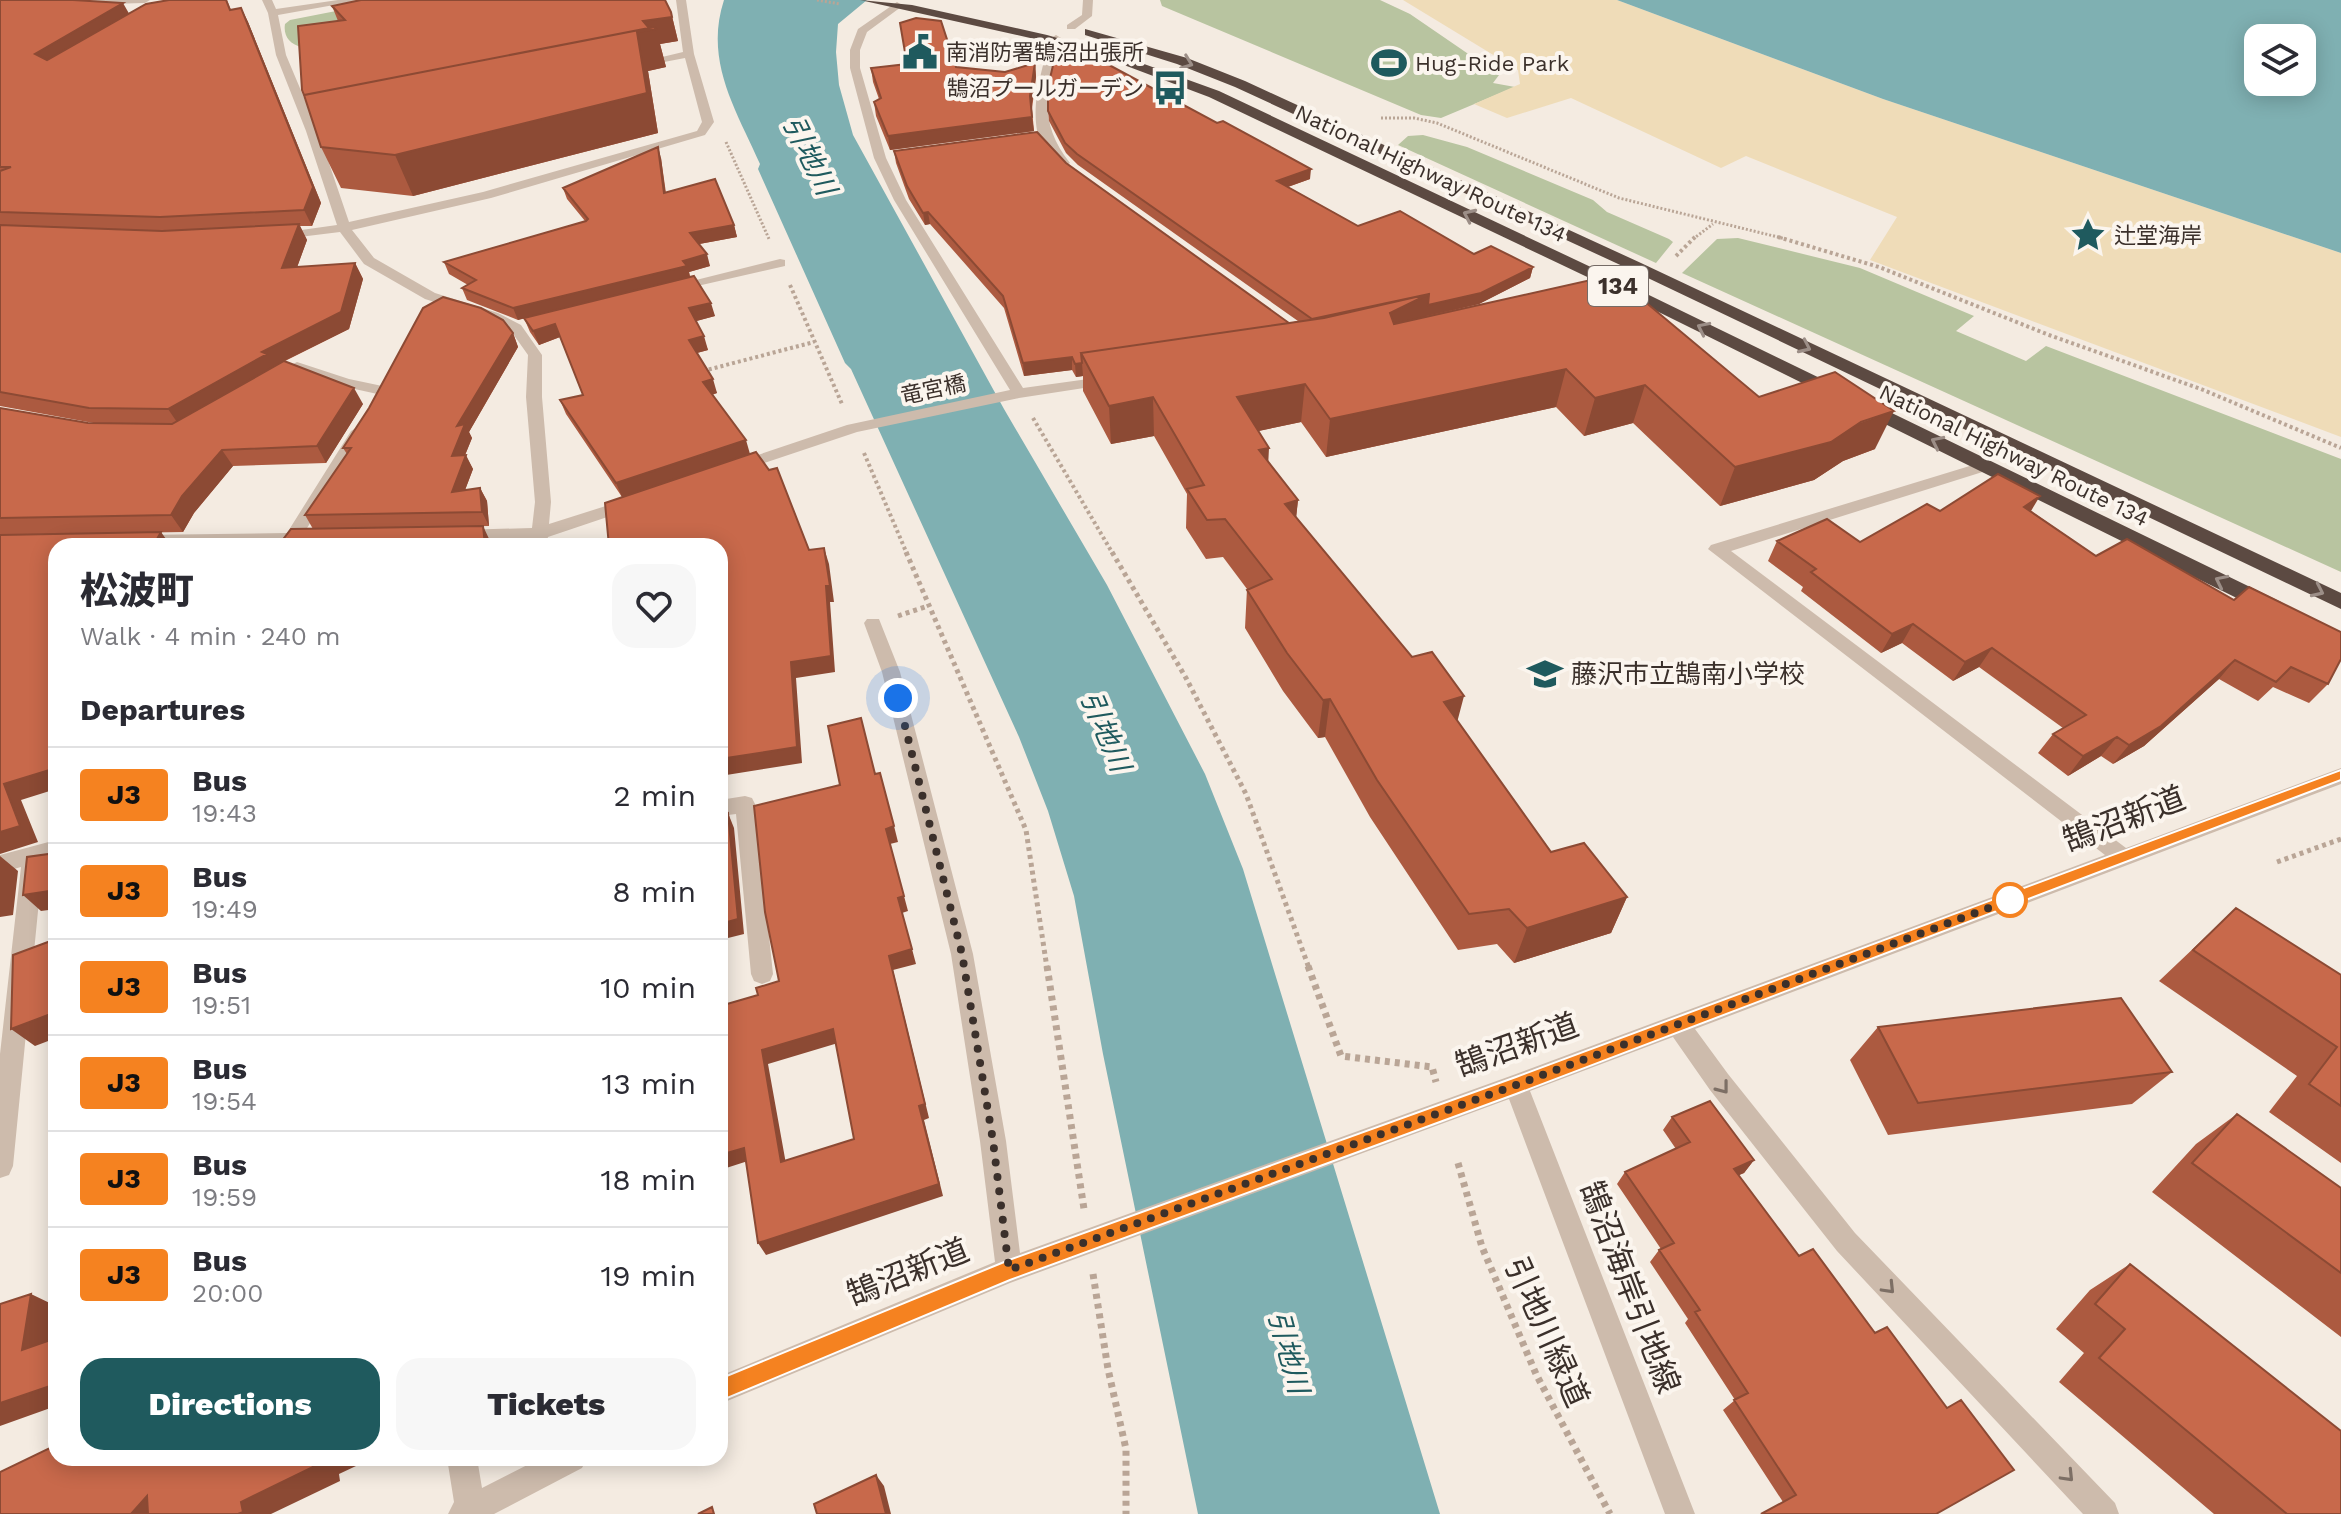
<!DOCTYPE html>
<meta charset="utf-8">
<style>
:root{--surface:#fff;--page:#f7f7f7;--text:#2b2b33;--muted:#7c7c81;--line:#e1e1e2;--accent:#1f5a5e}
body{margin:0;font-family:"Work Sans","Noto Sans JP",sans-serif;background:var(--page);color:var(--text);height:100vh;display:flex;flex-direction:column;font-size:30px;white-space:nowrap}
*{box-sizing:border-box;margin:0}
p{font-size:26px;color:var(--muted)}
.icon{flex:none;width:44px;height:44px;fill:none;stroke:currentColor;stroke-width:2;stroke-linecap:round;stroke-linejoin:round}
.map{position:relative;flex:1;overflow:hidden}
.drawer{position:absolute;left:48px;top:538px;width:680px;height:928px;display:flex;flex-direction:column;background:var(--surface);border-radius:24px;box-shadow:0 4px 20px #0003}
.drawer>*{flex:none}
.badge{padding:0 16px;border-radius:6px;font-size:28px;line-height:52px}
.tools{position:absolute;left:2244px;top:24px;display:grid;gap:16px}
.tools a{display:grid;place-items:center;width:72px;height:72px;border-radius:16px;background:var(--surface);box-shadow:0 4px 20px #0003;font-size:40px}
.you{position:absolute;width:40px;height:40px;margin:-20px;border:6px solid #fff;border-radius:50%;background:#1a73e8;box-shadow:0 0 0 12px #1a73e833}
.map>.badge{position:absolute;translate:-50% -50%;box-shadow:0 0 0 4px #fff}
h2{padding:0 32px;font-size:30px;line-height:72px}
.round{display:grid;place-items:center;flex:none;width:84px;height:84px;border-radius:24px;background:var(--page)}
.headline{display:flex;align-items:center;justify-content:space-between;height:136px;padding:0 32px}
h1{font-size:38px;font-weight:800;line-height:60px}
.action{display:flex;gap:16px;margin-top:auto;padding:16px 32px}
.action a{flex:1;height:92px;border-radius:24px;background:var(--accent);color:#fff;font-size:32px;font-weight:800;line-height:92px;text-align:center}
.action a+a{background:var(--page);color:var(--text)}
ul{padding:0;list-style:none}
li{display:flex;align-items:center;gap:24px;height:96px;padding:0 32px;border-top:2px solid var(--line)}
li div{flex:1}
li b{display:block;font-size:30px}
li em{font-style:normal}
li .badge{min-width:88px;font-weight:700;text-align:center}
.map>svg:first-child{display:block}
</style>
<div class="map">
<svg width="2341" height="1514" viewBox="0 0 2341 1514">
<rect width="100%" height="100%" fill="#f4ebe1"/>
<path fill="#b8c4a0" d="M1160 0H1380L1410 14 1499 75 1493 83 1515 87 1441 118 1421 115 1162 6Z
M377 3 301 47C290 44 283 36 285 24L290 20Z
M1423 135 1467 147 1593 200 1607 212 1669 239 1673 242 1656 263 1398 145 1408 136Z
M1738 238 1860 268 1974 316 1956 331 2026 361 2046 346 2341 459V572L1682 273 1717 239Z"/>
<path fill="#efdcb8" d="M1403 0H1617L1883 99 2341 253V437L1870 260 1897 217 1746 156 1721 168 1571 98 1507 118 1474 104 1520 84 1518 70Z"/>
<path fill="#7fb0b2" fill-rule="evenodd" d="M724 0H867L838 24 836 52 839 85 853 135 1004 409 1107 585 1205 774 1243 869 1440 1514H1198L1103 1054 1074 896 1048 811 1019 737 851 369 845 363 758 169 760 164C736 110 704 61 724 0Z
M1617 0H2341V253L1883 99ZM2302 38V82H2258V38Z"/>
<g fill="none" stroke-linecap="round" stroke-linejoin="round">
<path stroke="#b9a596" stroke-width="3" stroke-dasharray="2 2" stroke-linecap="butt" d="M817 0 840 4
M1381 118H1414L1437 123 1619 198 1786 239
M726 142 769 239
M1693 239 1713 224"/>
<path stroke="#b9a596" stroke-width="4" stroke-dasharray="3 3" stroke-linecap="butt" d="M1778 237 1879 267 2049 335 2201 389 2341 448
M1676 256 1695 237
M790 285 842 404
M703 371 814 342
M1033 418 1113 554
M864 453 907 554"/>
<path stroke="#b9a596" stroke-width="5" stroke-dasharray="4 4" stroke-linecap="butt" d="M906 552 1026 830 1047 968
M1112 552 1186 678 1246 794 1309 968
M898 616 928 606
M2277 862 2341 839"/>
<path stroke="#b9a596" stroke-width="7" stroke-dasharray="5 5" stroke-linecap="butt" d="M1047 966 1084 1209
M1308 966 1341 1056 1432 1067 1436 1082
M1458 1163 1482 1247 1536 1374 1610 1514
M1093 1274 1108 1369 1126 1449V1514"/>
<path fill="#cdbbac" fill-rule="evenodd" d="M64 0H150L145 3 68 5Z
M262 0H272L276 9 338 0H362L278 15 286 55 318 131 349 222 483 192 697 131 702 122 685 58 638 67 633 64 683 52 676 0H686L694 54 714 122 705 135 491 198 352 230 374 258 435 293 498 313 521 325 542 355V397L551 502 549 524 631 498 637 499 639 503 637 507 548 537 545 546H533L531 539H454L451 535 460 530 532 528 535 502 526 397 528 355 511 331 488 319 425 299 364 264 340 232 275 240V234L280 233 337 225 306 131 276 55 268 13Z
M1083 0H1093L1092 16 1075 29H1067V25L1082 15Z
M897 2 902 5 901 7 867 32 860 50V68L886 158 906 200 1023 388 1110 376 1117 380 1110 384 1019 398 857 432 743 470H731V464L847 425 1010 390 894 200 874 158 850 68V50L858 29Z
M1056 35 1061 38C1047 87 1036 120 1070 163L1064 167C1017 145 1040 74 1051 38Z
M780 259 785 260V266L671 292 664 288Z
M1635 262 1642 266 1640 269 1613 284 1592 289 1585 285Z
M297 362 349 379 387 387 390 390 382 395 341 386 298 371 289 377H279V371Z
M359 426 367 431 304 533 318 534 321 538 318 542 296 546H138L131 541 140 535 287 533 351 431Z
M1986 461 1992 463V469L1731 551 2126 848 2341 768V784L1695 1029 1728 1074 1855 1233 2115 1503 2119 1514H2083L1837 1251 1710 1090 1673 1037 1530 1091 1695 1514H1665L1509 1099 1010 1283 720 1404V1376L995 1262 980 1141 951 954 882 672 864 623 867 619H879L900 672 973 954 1006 1141 1020 1253 1516 1074 2105 855 1708 549 1711 545Z
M745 796 752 798 755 804 773 974 770 981 762 984 754 981 751 974 736 814 720 816V800Z
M56 840V856L43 860 13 1166 9 1175 0 1178V1054L21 867 0 873V855Z
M447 1458H477L482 1488 541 1458H587L582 1468 494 1514H448L454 1502Z"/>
<path fill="#5c4a42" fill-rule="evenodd" d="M860 0 912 5 1047 35 1133 60 1219 91 1614 278 2281 602 2284 607 2281 612H2265L1602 284 1209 97 1124 65 1039 40Z
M1085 29 1187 58 1245 81 1641 263 2341 593V609L1629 269 1235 87 1177 64 1085 35Z"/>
</g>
<path fill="#ac5a40" d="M0 0 129 14 169 0H227L231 10 241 8 248 22 321 203 312 226H300L307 240 297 267 355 263 363 279 349 329 285 361 363 404 326 463 233 466 194 513 183 532 0 535V408L88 423 99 424 0 406Z
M332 6 671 12 678 41 660 44 666 67 648 71 658 133 413 196 341 188 321 147 338 21Z
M1035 63 1036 77 1032 109 1034 131 890 150 876 116 874 102 879 99 873 82 871 68 956 67 1005 72Z
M1048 111 1310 179 1288 187 1358 226 1533 267 1530 278 1479 304 1426 317 1759 397 1875 449 1843 461 1814 480 1720 506 1633 423 1584 436 1556 407 1326 457 1301 422 1258 431 1268 462 1298 500 1296 517 1457 721 1551 852 1627 897 1611 933 1514 963 1497 944 1458 950 1370 817 1325 737 1318 738 1283 691 1245 628 1247 589 1223 557 1206 559 1186 528 1187 494 1154 436 1111 444 1083 391V376L1076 377 1072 370 1024 376 1004 308 930 224 925 225 909 199 896 163 894 151 1066 163 1289 323 1298 321 1078 165 1066 153 1049 121Z
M661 158 666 193 734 225 737 237 699 244 710 266 689 272 690 276 715 316 696 321 708 350 697 353 717 393 712 395 622 497 566 414 560 400 583 395 560 337 539 345 530 332 524 318 518 320 467 300 462 288 468 285 449 274 444 262 585 221 567 199 563 188Z
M513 333 518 347 469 432 472 438 465 455 473 469 465 490 480 488 487 501 489 526 313 529 305 515 347 454 343 448 369 408Z
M1940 511H2031L2096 556 2328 684 2309 703 2273 687 2258 701 2219 679 2144 746 2113 764 2101 756 2068 776 2038 753 2053 734 2063 728 1979 667 1953 681 1902 643 1881 653 1801 591 1803 587 1768 561 1777 541 1860 542Z
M2236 908 2341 975V1163L2269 1112 2297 1076 2159 981Z
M1878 1027 2172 1072 2132 1104 1888 1135 1850 1060Z
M2237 1114 2341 1188V1337L2152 1192 2196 1144Z
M1672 1117 1754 1160 1744 1173 1738 1175 1799 1256 1947 1408 1783 1502 1723 1410 1735 1400 1685 1323 1688 1319 1650 1262 1659 1250 1661 1249 1617 1184 1625 1172 1676 1149 1663 1130Z
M2130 1264 2341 1514H2214L2059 1382 2084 1353 2056 1329 2090 1290Z"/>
<path fill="#8c4a34" d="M123 3 131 17 44 68 35 54Z
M241 8 248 22 321 203 312 226 304 210Z
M671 12 678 41 660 44 666 67 648 71 658 133 413 196 395 155 318 124Z
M1035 63 1036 77 1031 110 1030 96Z
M1032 117 1034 131 890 150 888 136Z
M658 147 661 158 667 205 664 193Z
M1311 169 1310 179 1276 191 1277 181Z
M928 212 930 224 925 225 923 213Z
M299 224 307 240 291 284 282 268Z
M734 225 737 237 694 245 690 233Z
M707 254 710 266 689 272 690 278 518 320 513 308Z
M355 263 363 279 349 329 274 366 179 425 168 409Z
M1533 267 1530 278 1479 304 1426 316 1423 331 1324 340 1390 313 1429 294Z
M711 303 715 316 693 322 689 308Z
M555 324 560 337 539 345 533 331Z
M513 333 518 347 469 432 472 438 459 470 452 456 457 426Z
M704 336 708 350 693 354 689 340Z
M1072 357V370L1024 376 1023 363Z
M1082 363 1083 376 1076 377 1075 364Z
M1566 369 1556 407 1326 457 1330 419Z
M713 379 717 393 707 396 703 382Z
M1305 384 1301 422 1235 436 1237 397Z
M1645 385 1633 423 1584 436 1595 398Z
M354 388 363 404 326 463 317 446Z
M1153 397 1154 436 1111 444 1109 406Z
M1894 411 1875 449 1843 461 1814 480 1720 506 1735 467Z
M746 440 750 454 622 497 616 483Z
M1269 448 1267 487 1259 450Z
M222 450 233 466 194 513 183 532 171 515 182 496Z
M466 455 473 469 459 506 452 492Z
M480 488 487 501 489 526 482 512Z
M2040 496 2028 516 2024 507Z
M1298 500 1294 538 1285 504Z
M483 526 491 543V546H479Z
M161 532 171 546H153Z
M824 548 829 564 834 602H830L835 672 796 678 802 763 720 776V759L826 586Z
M1913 624 1902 643 1881 653 1892 634Z
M1992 648 1979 667 1953 681 1965 662Z
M2235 660 2219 679 2144 746 2113 764 2129 745Z
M1464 696 1454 734 1444 702Z
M1330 699 1325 737 1318 738 1323 700Z
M2117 737 2101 756 2068 776 2083 756Z
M56 768V789L21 800 38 842 0 854V832L4 784Z
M728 813 734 828 744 934 720 940V924Z
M894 826 898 842 890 844 886 829Z
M0 856 18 871 13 915 0 917Z
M56 890V909L41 911 23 895Z
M904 896 908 911 902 913 898 898Z
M1627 897 1611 933 1514 963 1527 928Z
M912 949 916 964 893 970 929 1118 924 1120 943 1196 766 1255 758 1243 919 1106 889 956Z
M56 1013V1038L35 1046 11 1029 48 1015Z
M833 1029 838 1043 768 1064 788 1175 781 1162 762 1050Z
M744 1148 751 1160 720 1170V1155Z
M1754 1160 1744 1173 1724 1182 1734 1169Z
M31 1294 56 1306V1322L50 1363 22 1350Z
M56 1384V1406L0 1426V1403Z
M318 1458H373L339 1474 340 1481 271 1514H238L241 1502Z
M876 1475 884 1486 891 1514H886Z
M147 1496 174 1514H131Z"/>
<path fill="#c8694b" stroke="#8c4a34" stroke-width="2" fill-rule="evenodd" d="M0 0H73L123 3 35 54 47 60 146 4 169 0H226L230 10 241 8 313 187 304 210 160 217 0 212V171L11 167H0Z
M361 0H665L671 12 672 17 643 21 649 28 304 95 302 90 298 26 345 20 332 6Z
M916 18 941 21 956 67 1005 72 1035 63 1030 96 1032 117 888 136 874 102 881 98 871 68 907 64 900 23Z
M654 27 656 29 637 32 647 93 395 155 321 147 304 95Z
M1083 51 1217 123 1223 121 1311 169 1277 181 1358 226 1400 211 1474 254 1491 246 1533 267 1481 293 1428 305 1429 294 1312 319 1077 154 1065 143 1048 111V87L1054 61Z
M1037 132 1066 163 1289 323 1081 353 1082 363 1075 364 1072 357 1023 363 1003 296 928 212 923 213 907 186 894 151Z
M658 147 664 193 715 179 734 225 690 233 707 254 683 261 687 266 513 308 462 288 476 280 444 262 586 221 588 219 563 188Z
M299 224 282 268 355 263 341 312 262 352 267 354 168 409 89 408 0 392V225L162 231Z
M1613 275 1759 397 1835 372 1894 411 1861 422 1831 442 1735 467 1645 385 1595 398 1566 369 1330 419 1305 384 1237 397 1269 448 1259 450 1298 500 1285 504 1412 657 1432 652 1464 696 1444 702 1551 852 1584 843 1627 897 1527 928 1509 909 1469 914 1377 780 1330 699 1323 700 1287 653 1247 590 1272 579 1225 519 1207 520 1187 489 1204 485 1153 397 1109 406 1081 353 1324 318 1429 294 1390 313 1394 324Z
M694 276 711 303 689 308 704 336 689 340 713 379 703 382 746 440 616 483 560 400 583 395 555 324 533 331 524 318Z
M443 297 481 308 503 320 513 333 457 426 465 424 452 456 466 455 452 492 480 488 482 512 305 515 351 448H343L369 408 423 308Z
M284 361 354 388 317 446 222 450 182 496 171 515 0 518V408L88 423 172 424Z
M756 452 769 470 777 468 809 550 824 548 830 586H826L831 656 791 662 797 747 720 759V546H609L605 503Z
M1998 474 2040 496 2024 507 2096 556 2127 539 2234 600 2249 587 2341 632V659L2328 684 2291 667 2276 682 2235 660 2161 726 2129 745 2117 737 2083 756 2053 734 2086 715 1992 648 1965 662 1913 624 1892 634 1811 572 1816 569 1777 541 1827 519 1860 542 1927 504 1940 511Z
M483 526 485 545 479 546H278L291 529Z
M161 532 153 546H56V768L4 784 20 826 0 832V535Z
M861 718 875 774 880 773 894 826 886 829 904 896 898 898 912 949 889 956 925 1104 919 1106 939 1184 758 1243 744 1148 720 1155V1006L758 995 756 988 779 981 765 912 754 806 840 785 828 726ZM833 1029 854 1139 781 1162 762 1050Z
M728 813 738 919 720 924V815Z
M56 853V890L23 895 27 857Z
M2236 908 2341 975V1106L2309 1084 2337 1047 2193 950Z
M56 939V1013L48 1015 11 1029 13 955Z
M2121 998 2172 1072 1918 1103 1878 1027Z
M1710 1101 1754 1160 1734 1169 1799 1256 1813 1249 1875 1333 1887 1327 1947 1408 1961 1400 2014 1470 1936 1514H1761L1796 1495 1734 1400 1748 1393 1695 1312 1700 1310 1659 1250 1674 1243 1625 1172 1690 1142 1672 1117Z
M2237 1114 2341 1188V1273L2192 1163Z
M2130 1264 2341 1431V1514H2287L2099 1358 2125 1329 2095 1304Z
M31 1294 22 1350 56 1338V1384L0 1403V1304Z
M56 1445V1458H318L312 1460 313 1467 241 1502 243 1512 238 1514H148L147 1496 131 1514H0V1472Z
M876 1475 886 1514H817L814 1504Z
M712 1507 714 1514H698Z"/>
<defs><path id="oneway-chevron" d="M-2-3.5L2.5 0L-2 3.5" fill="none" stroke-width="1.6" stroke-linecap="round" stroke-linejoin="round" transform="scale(2)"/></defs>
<g stroke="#9c8e87">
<use href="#oneway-chevron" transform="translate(1187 63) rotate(21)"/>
<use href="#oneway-chevron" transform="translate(1469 215) rotate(-155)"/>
<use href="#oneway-chevron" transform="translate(1703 328) rotate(-154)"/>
<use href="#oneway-chevron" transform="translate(1805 347) rotate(25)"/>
<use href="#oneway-chevron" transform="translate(1937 442) rotate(-154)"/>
<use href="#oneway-chevron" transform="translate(2221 581) rotate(-154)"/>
<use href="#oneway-chevron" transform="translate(2318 591) rotate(25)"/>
</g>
<g stroke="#7d6f65">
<use href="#oneway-chevron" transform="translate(1723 1088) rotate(52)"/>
<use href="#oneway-chevron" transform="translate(1889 1288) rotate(46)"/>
<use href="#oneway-chevron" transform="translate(2068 1476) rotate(46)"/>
</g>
<path fill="#f58220" stroke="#fff" stroke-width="2" d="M2341 770V780L1516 1094 1010 1280 720 1401 712 1397 709 1389 712 1382 1009 1260 1516 1077Z"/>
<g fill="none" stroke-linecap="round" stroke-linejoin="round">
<path stroke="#3b302b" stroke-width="8" stroke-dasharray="0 14.4" d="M898 698 962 954 993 1141 1009 1270 1516 1085 2010 900"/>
</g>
<defs>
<g id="civic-bare" transform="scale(2.76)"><path d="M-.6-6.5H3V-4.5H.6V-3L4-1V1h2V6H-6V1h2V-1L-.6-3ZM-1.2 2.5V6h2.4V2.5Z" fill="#1f5a5e" stroke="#fbf5ee" stroke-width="2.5" paint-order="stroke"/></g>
<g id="stadium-bare" transform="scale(2.76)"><path d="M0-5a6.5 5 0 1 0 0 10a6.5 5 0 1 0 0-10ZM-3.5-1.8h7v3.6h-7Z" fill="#1f5a5e" stroke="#fbf5ee" stroke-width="2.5" paint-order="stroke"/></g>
<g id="bus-bare" transform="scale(2.76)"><path d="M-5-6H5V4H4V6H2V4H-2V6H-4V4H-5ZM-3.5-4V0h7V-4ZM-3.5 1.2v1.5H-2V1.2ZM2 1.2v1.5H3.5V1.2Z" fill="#1f5a5e" stroke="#fbf5ee" stroke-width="2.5" paint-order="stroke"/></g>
<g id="sight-bare" transform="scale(2.76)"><path d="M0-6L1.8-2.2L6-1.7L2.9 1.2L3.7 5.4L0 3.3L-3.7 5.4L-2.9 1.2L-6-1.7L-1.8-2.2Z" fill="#1f5a5e" stroke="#fbf5ee" stroke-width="2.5" paint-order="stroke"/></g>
<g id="school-bare" transform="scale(2.76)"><path d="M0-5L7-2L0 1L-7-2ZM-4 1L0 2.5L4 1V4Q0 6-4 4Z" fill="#1f5a5e" stroke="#fbf5ee" stroke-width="2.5" paint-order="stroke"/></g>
</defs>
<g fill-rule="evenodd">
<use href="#civic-bare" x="920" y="52"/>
<use href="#stadium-bare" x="1389" y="63"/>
<use href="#bus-bare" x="1170" y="88"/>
<use href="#sight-bare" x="2088" y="235"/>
<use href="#school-bare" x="1545" y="674"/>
</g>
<circle fill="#fff" stroke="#f58220" stroke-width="4" cx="2010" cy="900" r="16"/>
<g text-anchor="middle" stroke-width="8" stroke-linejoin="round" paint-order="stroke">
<g font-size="22" fill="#3b302b" stroke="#fbf5ee" text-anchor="start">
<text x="946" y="60">南消防署鵠沼出張所</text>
<text x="1415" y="71">Hug-Ride Park</text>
<text x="1144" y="96" text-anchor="end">鵠沼プールガーデン</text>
<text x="2114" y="243">辻堂海岸</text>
</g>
<g font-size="22" fill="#3b302b" stroke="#fbf5ee">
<text transform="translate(1431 173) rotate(25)" y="8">National Highway Route 134</text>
<text transform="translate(933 389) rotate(-12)" y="8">竜宮橋</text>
<text transform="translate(2014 455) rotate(26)" y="8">National Highway Route 134</text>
</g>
<rect fill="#fbf5ee" stroke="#756b66" stroke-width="2" x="1588" y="266" width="60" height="40" rx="6"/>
<g font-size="24" font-weight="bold" fill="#3b302b">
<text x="1618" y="294">134</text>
</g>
<g font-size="26" fill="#3b302b" stroke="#fbf5ee" text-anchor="start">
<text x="1571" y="683">藤沢市立鵠南小学校</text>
</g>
<g font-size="28" font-style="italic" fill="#1f5a5e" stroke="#fbf5ee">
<text transform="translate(810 155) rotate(64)" y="10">引地川</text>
<text transform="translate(1106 731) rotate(67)" y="10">引地川</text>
<text transform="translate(1289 1352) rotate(75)" y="10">引地川</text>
</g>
<g font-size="32" fill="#3b302b" stroke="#fbf5ee">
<text transform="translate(2124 819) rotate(-21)" y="11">鵠沼新道</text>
<text transform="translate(1517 1045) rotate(-20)" y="11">鵠沼新道</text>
<text transform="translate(908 1272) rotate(-22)" y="11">鵠沼新道</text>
<text transform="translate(1630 1287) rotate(69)" y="11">鵠沼海岸引地線</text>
<text transform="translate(1547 1332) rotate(66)" y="11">引地川緑道</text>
</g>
</g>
</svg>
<div class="tools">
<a><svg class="icon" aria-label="layers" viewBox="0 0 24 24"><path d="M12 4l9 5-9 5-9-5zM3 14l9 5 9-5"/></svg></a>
</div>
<div class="you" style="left:898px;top:698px"></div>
<section class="drawer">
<div class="headline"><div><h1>松波町</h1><p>Walk · 4 min · 240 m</p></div><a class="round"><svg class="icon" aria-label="heart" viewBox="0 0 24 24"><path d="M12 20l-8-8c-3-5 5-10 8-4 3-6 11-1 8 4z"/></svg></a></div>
<h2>Departures</h2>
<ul>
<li><span class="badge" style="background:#f58220;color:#111">J3</span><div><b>Bus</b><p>19:43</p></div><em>2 min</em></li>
<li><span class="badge" style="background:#f58220;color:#111">J3</span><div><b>Bus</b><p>19:49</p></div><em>8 min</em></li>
<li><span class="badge" style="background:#f58220;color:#111">J3</span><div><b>Bus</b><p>19:51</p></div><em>10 min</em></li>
<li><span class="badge" style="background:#f58220;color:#111">J3</span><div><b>Bus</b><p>19:54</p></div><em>13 min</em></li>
<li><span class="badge" style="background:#f58220;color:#111">J3</span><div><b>Bus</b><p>19:59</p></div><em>18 min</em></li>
<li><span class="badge" style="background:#f58220;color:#111">J3</span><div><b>Bus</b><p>20:00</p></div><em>19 min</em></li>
</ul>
<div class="action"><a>Directions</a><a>Tickets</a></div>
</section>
</div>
